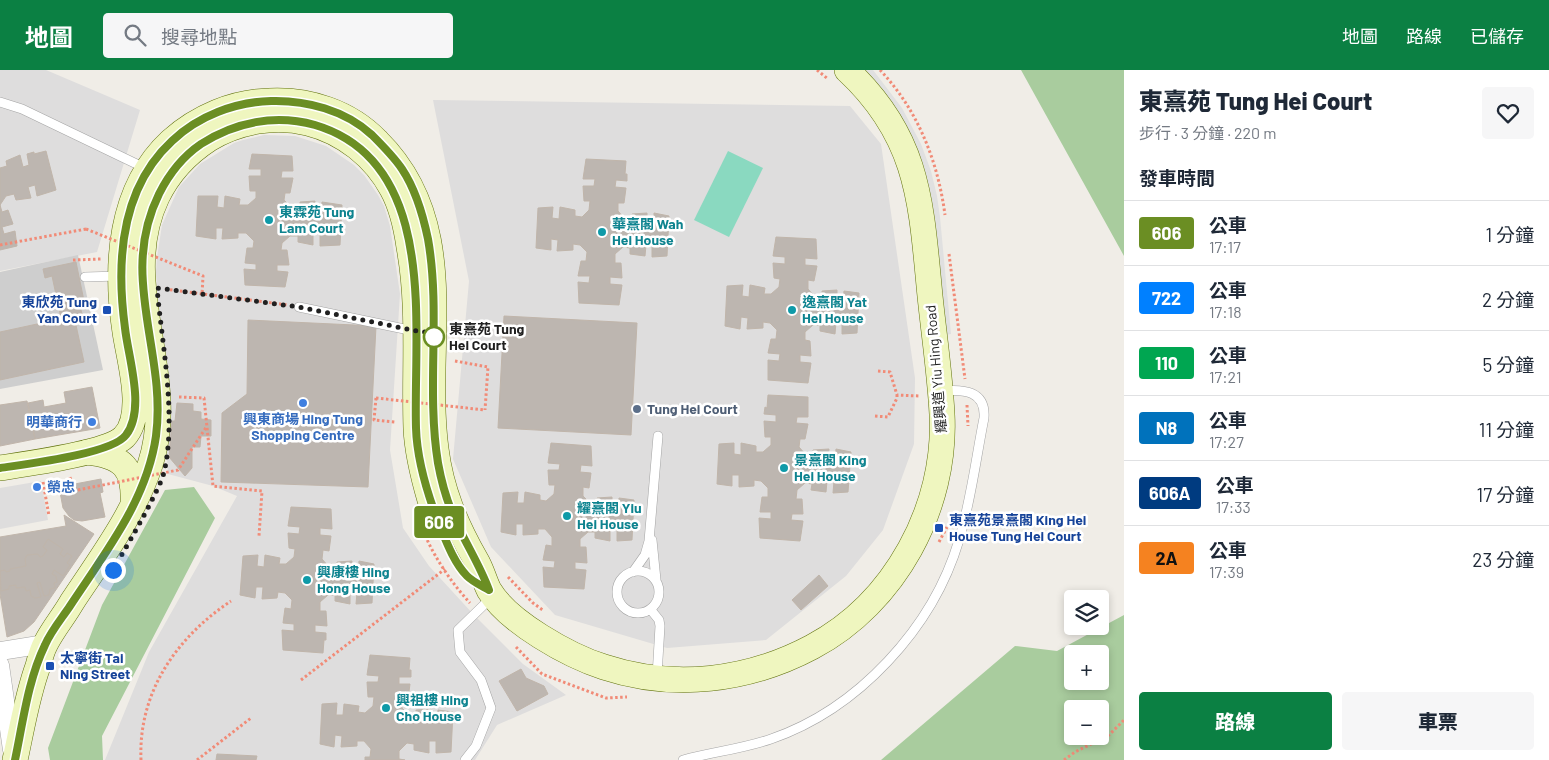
<!DOCTYPE html>
<html lang="zh-TW">
<meta charset="utf-8">
<style>
:root{--surface:#fff;--page:#f6f6f7;--text:#1f2937;--muted:#747a83;--line:#e0e1e3;--accent:#0b8043}
body{margin:0;font-family:Barlow,"Noto Sans TC",sans-serif;background:var(--page);color:var(--text);height:100vh;display:flex;flex-direction:column;font-size:19px;white-space:nowrap}
*{box-sizing:border-box;margin:0}
p{font-size:16px;color:var(--muted)}
.icon{flex:none;width:28px;height:28px;fill:none;stroke:currentColor;stroke-width:2;stroke-linecap:round;stroke-linejoin:round}
.map{position:relative;flex:1;overflow:hidden}
.details{display:flex;flex-direction:column;background:var(--surface);width:425px}
.details>*{flex:none}
.badge{padding:0 10px;border-radius:4px;font-size:18px;line-height:32px}
.tools{position:absolute;left:1064px;top:520px;display:grid;gap:10px}
.tools a{display:grid;place-items:center;width:45px;height:45px;border-radius:5px;background:var(--surface);box-shadow:0 2px 8px #0003;font-size:25px}
.you{position:absolute;width:25px;height:25px;margin:-12px;border:4px solid #fff;border-radius:50%;background:#1a73e8;box-shadow:0 0 0 8px #1a73e833}
.map>.badge{position:absolute;translate:-50% -50%;box-shadow:0 0 0 2px #fff}
h2{padding:0 15px;font-size:19px;line-height:45px}
.round{display:grid;place-items:center;flex:none;width:52px;height:52px;border-radius:5px;background:var(--page)}
.headline{display:flex;align-items:center;justify-content:space-between;height:85px;padding:0 15px}
h1{font-size:24px;font-weight:800;line-height:38px}
.button{display:flex;gap:10px;margin-top:auto;padding:10px 15px}
.button a{flex:1;height:58px;border-radius:5px;background:var(--accent);color:#fff;font-size:20px;font-weight:800;line-height:58px;text-align:center}
.button a+a{background:var(--page);color:var(--text)}
ul{padding:0;list-style:none}
li{display:flex;align-items:center;gap:15px;height:65px;padding:0 15px;border-top:1px solid var(--line)}
li div{flex:1}
li b{display:block;font-size:19px}
li em{font-style:normal}
li .badge{min-width:55px;font-weight:700;text-align:center}
header{display:flex;align-items:center;gap:30px;box-sizing:border-box;height:70px;padding:0 25px;background:var(--accent);color:#fff}
header strong{font-size:24px}
nav{display:flex;gap:28px;margin-inline-start:auto;font-size:18px}
.search{width:350px;height:45px;background:var(--page);display:flex;align-items:center;gap:12px;box-sizing:border-box;padding:0 18px;border-radius:5px;color:var(--muted);font-size:19px}
main{display:flex;flex:1;min-height:0}
.map>svg:first-child{display:block}
</style>
<header>
<strong>地圖</strong>
<div class="search"><svg class="icon" aria-label="search" viewBox="0 0 24 24"><circle cx="10" cy="10" r="6"/><path d="M15 15l6 6"/></svg>搜尋地點</div>
<nav><a>地圖</a><a>路線</a><a>已儲存</a></nav>
</header>
<main>
<div class="map">
<svg width="1124" height="690" viewBox="0 0 1124 690">
<rect width="100%" height="100%" fill="#f0ede7"/>
<path fill="#dedddd" d="M0 0H46L140 40 97 182 0 201Z
M433 30 850 36 881 74 915 308 914 374 883 460 846 506 766 570 667 578 555 545 491 477 453 389 469 211Z
M264 65 295 66 326 76 354 95 364 105 378 125 384 136 390 156 400 224 390 380 403 458 429 496 474 545 523 594 566 625 497 655 475 690H105L149 582 237 426 213 416 168 404 156 202 157 187 162 155 179 117 200 94 234 73 243 70Z
M41 411 48 450 0 459V418Z"/>
<path fill="#cecece" d="M78 185 103 300 0 319V202Z"/>
<path fill="#a9cc9e" fill-rule="evenodd" d="M1021 0H1124V186Z
M194 417 215 448 102 666 103 690H50L48 678 102 535 165 420Z
M1124 545V690H881L1015 576 1057 581ZM1072 584H1100V611H1072ZM1072 639H1100V666H1072Z"/>
<path fill="#8ad9c0" d="M728 81 763 98 729 167 694 150Z"/>
<path fill="#e0e0e0" d="M866 0H873L902 38 921 74 931 101 937 126 940 147 951 264 945 265 935 148 923 95 915 75 891 32Z"/>
<path fill="#bdb6b0" stroke="#c0b5aa" d="M46 81 56 120 37 126 35 115 28 117 31 128 16 130 14 124 6 126 0 135 2 142 8 140 13 154 2 157 4 164 15 161 17 176 0 180V98L7 96 6 91 20 85 23 97 29 95 27 84 34 82V84Z
M252 84 292 86 293 101H282L281 108H293L290 123H285L284 130 291 137 300 138V132L315 131 314 143H321L322 132 342 135 340 175 320 176V164L313 163V175L298 172V166H290L282 173 281 180H287L289 195H277V201L288 202 285 217 245 215 244 199 256 200V194L245 193 247 178H253L254 171 246 163H238V168L222 169 223 158H216V169L196 166 198 126H218L217 137 224 138 225 126 240 129 239 135H248L256 128V121H250L249 106H261V99H249Z
M586 89 626 91 625 104H627V111L616 110 615 117 626 118 624 133H618V141L625 149H632V144L647 143V154H654V143L669 146 667 186 652 187V175H646L645 186 630 184V178L623 177 615 184V193H621L622 208 610 207V214L622 215 619 235 579 233 578 212 589 213 590 206H578L581 191H586L587 182 580 175 573 174V180L557 181 558 170 551 169V180L536 178 538 138 553 137 552 148 559 149 560 137 575 140V146L582 147 589 140 590 131H584L583 116H594L595 109H583Z
M776 167 816 169 817 189 805 188V195L817 196 814 211 808 210V219L815 227H822V221L837 220V232H843L844 221 859 223 857 263 842 264V253L836 252 835 264 820 261V255H813L805 262V270L810 271 811 286 800 285V292L811 293 808 313 768 310V290L779 291 780 284 768 283 771 269H776L777 260 770 253 763 252V258L747 259 748 248 741 247 740 259 725 256 727 216 743 215 742 226 749 227 750 215 765 218 764 224H771L779 217 780 209 774 208 773 193 785 194V187L773 186Z
M76 192 84 231 79 232 82 244 61 248 52 206 45 208 43 199Z
M74 246 84 292 0 310V262Z
M504 246 637 253 631 365 498 358Z
M248 250 376 256 368 417 221 412 222 343 247 324Z
M92 317 100 358 35 369 28 333 43 330 44 337 66 333 64 322Z
M768 325 808 327V347H797L796 353 808 354 805 369H800L799 377 806 385H813V380L829 379 828 390H835L836 379 851 382 848 422 833 423 834 411H827L826 422 811 420 812 414 805 413 797 420 796 429H802L803 444H792L791 450 803 451 800 471 760 468 759 448 771 449V442H760L762 427H768V418L761 411 754 410V416L739 417V405H732V416L717 414 719 374 734 373V384L741 385V373L756 376V382H763L771 375V367H765L764 351 776 352V345L764 344 765 337 767 338Z
M27 331 35 369 0 376V335Z
M177 333 193 334V341L201 342V349L211 350V366H201L200 377H192V398L185 406 169 387 172 351H175Z
M551 373 591 376 592 396 581 395 580 402 591 403 589 418 583 417V426L590 433 597 434V428L612 427V439H618L619 428 634 430 632 470 617 471V460L610 459V471L595 468V462H588L580 469V477H586L587 493 575 492V499L586 500 584 519 544 517 543 497 554 498 555 491 543 490 546 475 552 476V467L545 459H538V464L523 465V454H516V465L501 462 503 423 518 422 517 433H524L525 422 540 425V430L546 431 554 424 555 415H549L548 400H559L560 394 548 393Z
M101 409 103 422 100 423 105 447 82 451 74 450 69 446 63 438 59 417Z
M291 437 331 439 332 459 320 458V465L331 466 329 481 323 480 322 489 329 497H337V492L352 491 351 502H358L359 491 374 494 372 533 356 534 357 523H350V534L335 531V525H328L320 532V541H326L327 556 315 555V562L326 563V570H324L323 583 283 580 282 560 294 561V554L283 553 285 538 291 539 292 530 285 523 278 522 277 528 262 529 263 517H256L255 528 240 525 243 486 258 485 257 496 264 497 265 485 280 488 279 494H286L294 487 295 479 289 478 288 463 299 464 300 457 288 456Z
M64 445 94 464 34 552 24 561 7 567 0 524V467L66 456Z
M48 469 63 479 60 484 64 487 67 483 72 486 67 493 70 495 63 506 54 500 52 504 56 506 57 512 54 513 55 518 50 519 49 525 44 526 40 512 37 513 41 527 35 528 31 526 30 520 26 521 25 517 16 518V515L9 516V519L1 521 0 501 5 500 6 502 10 501V499L26 496 25 489 27 485 38 484 40 487 43 486 47 480 43 477Z
M819 505 828 516 801 540 792 530Z
M370 585 410 588 409 600H411V607H399V614H410L408 629H402V638L409 645 416 646V640L431 639V650L437 651 438 640 453 642 451 682 436 683V671H429V683L414 680V674L407 673 399 681V689L405 690H365V687H370L371 679 364 671H357V676L341 677 342 666 335 665 334 677 320 674 322 634 337 633 336 645H343L344 634 359 636 358 642 365 643 373 636 374 627H368L367 612H378L379 606 367 605Z
M521 599 526 608 544 616 548 624 517 641 499 611Z
M217 684 257 686 256 690H216Z"/>
<g fill="none" stroke-linecap="round" stroke-linejoin="round">
<g stroke="#a4a4a4" stroke-width="10">
<path id="lane" d="M0 32 22 39 147 99
M85 207 119 206
M299 237 414 261
M652 470 656 510
M617 522a21 21 0 1 1 42 0a21 21 0 1 1-42 0Z
M633 502 645 485 649 471 658 366
M651 540 659 550 660 556 657 606
M465 690 476 676 491 638 481 610 460 582 458 560 492 527
M683 690C712 682 742 679 771 669 858 639 933 558 959 470 971 431 976 388 984 348 986 321 964 319 943 321"/>
</g>
<g stroke="#a4a4a4" stroke-width="19">
<path id="street" d="M0 581 45 574
M0 595 12 680"/>
</g>
<g stroke="#60710c" stroke-width="26">
<path id="secondary" d="M87 382C123 386 135 398 133 435
M0 398C26 394 108 383 124 367 146 344 129 290 125 262 115 196 119 119 171 71 198 47 233 32 269 31 309 29 349 42 377 71 463 156 422 274 436 379 441 420 456 455 476 490 482 500 484 510 489 520 508 552 569 586 604 597 674 620 748 611 812 577 895 533 947 437 942 344 940 305 934 265 930 226 921 134 920 68 847 0
M15 690C22 658 27 626 38 596 40 588 42 580 46 573 53 559 64 546 72 532 101 488 133 446 150 395 180 306 115 215 157 127 169 102 186 84 209 69 239 51 275 45 308 53 344 62 375 87 392 119 402 137 406 156 409 177 420 237 414 297 416 358 417 383 423 406 430 430"/>
</g>
<path stroke="#f18b77" stroke-width="3" stroke-dasharray="2.5 2.5" stroke-linecap="butt" d="M817 0 828 9
M880 0C918 40 938 92 945 145
M0 175 86 159
M949 184 965 309
M73 190 101 189
M165 219 288 235
M455 291 488 297 485 340
M878 301 890 302 897 325 919 326
M179 327 204 328 213 416 262 421 259 466
M376 328 374 350 395 352
M967 335 968 356
M875 346 888 347 897 328V325
M70 407 73 421
M43 412 49 446
M418 447C428 478 448 509 470 533
M939 472 947 457
M508 507 533 533 544 541
M516 577 542 604 606 628 627 627
M301 610 445 499
M141 690C138 622 177 567 231 531
M197 690 251 648
M1064 690 1075 682 1109 665 1124 650"/>
<use href="#lane" stroke="#fff" stroke-width="9"/>
<use href="#street" stroke="#fff" stroke-width="18"/>
<use href="#secondary" stroke="#eff6bf" stroke-width="25"/>
<path stroke="#f18b77" stroke-width="3" stroke-dasharray="2.5 2.5" stroke-linecap="butt" d="M86 159 203 206 202 225
M376 328 485 340
M73 421 178 400 207 356"/>
</g>
<g fill="none" stroke-linecap="round" stroke-linejoin="round">
<g stroke="#fff" stroke-width="11">
<path id="line" d="M0 398C26 394 112 384 126 365 146 339 128 287 125 258 116 192 120 119 172 71 198 46 235 32 271 31 306 30 345 40 372 65 383 76 394 87 402 99 416 120 423 145 428 169 441 243 426 319 438 393 442 415 449 438 459 458 469 479 481 498 489 520 482 516 473 512 467 506 454 493 446 471 439 454 427 423 417 391 416 358 413 259 440 92 315 55 275 44 235 52 201 74 182 87 169 104 159 124 118 207 167 282 156 366 147 430 105 483 70 536 62 548 51 561 45 575 28 610 23 652 15 690"/>
</g>
<use href="#line" stroke="#6b8e23" stroke-width="8"/>
<path stroke="#202020" stroke-width="5" stroke-dasharray="0 9" d="M113 500C126 477 140 454 152 430 157 420 163 409 165 398 176 343 162 274 157 218L299 237 417 261 434 263V270V267"/>
</g>
<g fill="#0f9aa8" stroke="#fff" stroke-width="2">
<circle cx="269" cy="150" r="5"/>
<circle cx="602" cy="162" r="5"/>
<circle cx="792" cy="240" r="5"/>
<circle cx="784" cy="398" r="5"/>
<circle cx="567" cy="446" r="5"/>
<circle cx="307" cy="510" r="5"/>
<circle cx="386" cy="638" r="5"/>
</g>
<g fill="#1a4fb4" stroke="#fff" stroke-width="2">
<rect x="102" y="235" width="10" height="10" rx="2.5"/>
<rect x="934" y="453" width="10" height="10" rx="2.5"/>
<rect x="45" y="591" width="10" height="10" rx="2.5"/>
</g>
<circle fill="#fff" stroke="#6b8e23" stroke-width="2.5" cx="434" cy="267" r="10"/>
<g fill="#3f7fe0" stroke="#fff" stroke-width="2">
<circle cx="303" cy="333" r="5"/>
<circle cx="92" cy="352" r="5"/>
<circle cx="37" cy="417" r="5"/>
</g>
<circle fill="#5c6f8a" stroke="#fff" stroke-width="2" cx="637" cy="339" r="5"/>
<g text-anchor="middle" stroke-width="5" stroke-linejoin="round" paint-order="stroke">
<g font-size="14" font-weight="bold" fill="#0d838f" stroke="#fff" text-anchor="start">
<text x="279" y="147">東霖苑 Tung<tspan x="279" dy="16">Lam Court</tspan></text>
<text x="612" y="159">華熹閣 Wah<tspan x="612" dy="16">Hei House</tspan></text>
<text x="802" y="237">逸熹閣 Yat<tspan x="802" dy="16">Hei House</tspan></text>
<text x="794" y="395">景熹閣 King<tspan x="794" dy="16">Hei House</tspan></text>
<text x="577" y="443">耀熹閣 Yiu<tspan x="577" dy="16">Hei House</tspan></text>
<text x="317" y="507">興康樓 Hing<tspan x="317" dy="16">Hong House</tspan></text>
<text x="396" y="635">興祖樓 Hing<tspan x="396" dy="16">Cho House</tspan></text>
</g>
<g font-size="14" font-weight="bold" fill="#164399" stroke="#fff" text-anchor="start">
<text x="97" y="237" text-anchor="end">東欣苑 Tung<tspan x="97" dy="16">Yan Court</tspan></text>
<text x="949" y="455">東熹苑景熹閣 King Hei<tspan x="949" dy="16">House Tung Hei Court</tspan></text>
<text x="60" y="593">太寧街 Tai<tspan x="60" dy="16">Ning Street</tspan></text>
</g>
<g font-size="14" font-weight="bold" fill="#202020" stroke="#fff" text-anchor="start">
<text x="449" y="264">東熹苑 Tung<tspan x="449" dy="16">Hei Court</tspan></text>
</g>
<g font-size="14" fill="#202020" stroke="#fff">
<text transform="translate(936 299) rotate(-95)" y="5">耀興道 Yiu Hing Road</text>
</g>
<g font-size="14" font-weight="bold" fill="#4e5e75" stroke="#fff" text-anchor="start">
<text x="647" y="344">Tung Hei Court</text>
</g>
<g font-size="14" font-weight="bold" fill="#366cbe" stroke="#fff">
<text x="303" y="354">興東商場 Hing Tung<tspan x="303" dy="16">Shopping Centre</tspan></text>
<text x="82" y="357" text-anchor="end">明華商行</text>
<text x="47" y="422" text-anchor="start">榮忠</text>
</g>
</g>
</svg>
<div class="tools">
<a><svg class="icon" aria-label="layers" viewBox="0 0 24 24"><path d="M12 4l9 5-9 5-9-5zM3 14l9 5 9-5"/></svg></a>
<a>+</a>
<a>−</a>
</div>
<div class="you" style="left:113px;top:500px"></div>
<b class="badge" style="left:439px;top:452px;background:#6b8e23;color:#fff">606</b>
</div>
<section class="details">
<div class="headline"><div><h1>東熹苑 Tung Hei Court</h1><p>步行 · 3 分鐘 · 220 m</p></div><a class="round"><svg class="icon" aria-label="heart" viewBox="0 0 24 24"><path d="M12 20l-8-8c-3-5 5-10 8-4 3-6 11-1 8 4z"/></svg></a></div>
<h2>發車時間</h2>
<ul>
<li><span class="badge" style="background:#6b8e23;color:#fff">606</span><div><b>公車</b><p>17:17</p></div><em>1 分鐘</em></li>
<li><span class="badge" style="background:#0080ff;color:#fff">722</span><div><b>公車</b><p>17:18</p></div><em>2 分鐘</em></li>
<li><span class="badge" style="background:#00a651;color:#fff">110</span><div><b>公車</b><p>17:21</p></div><em>5 分鐘</em></li>
<li><span class="badge" style="background:#0072bc;color:#fff">N8</span><div><b>公車</b><p>17:27</p></div><em>11 分鐘</em></li>
<li><span class="badge" style="background:#003b80;color:#fff">606A</span><div><b>公車</b><p>17:33</p></div><em>17 分鐘</em></li>
<li><span class="badge" style="background:#f58220;color:#111">2A</span><div><b>公車</b><p>17:39</p></div><em>23 分鐘</em></li>
</ul>
<div class="button"><a>路線</a><a>車票</a></div>
</section>
</main>
